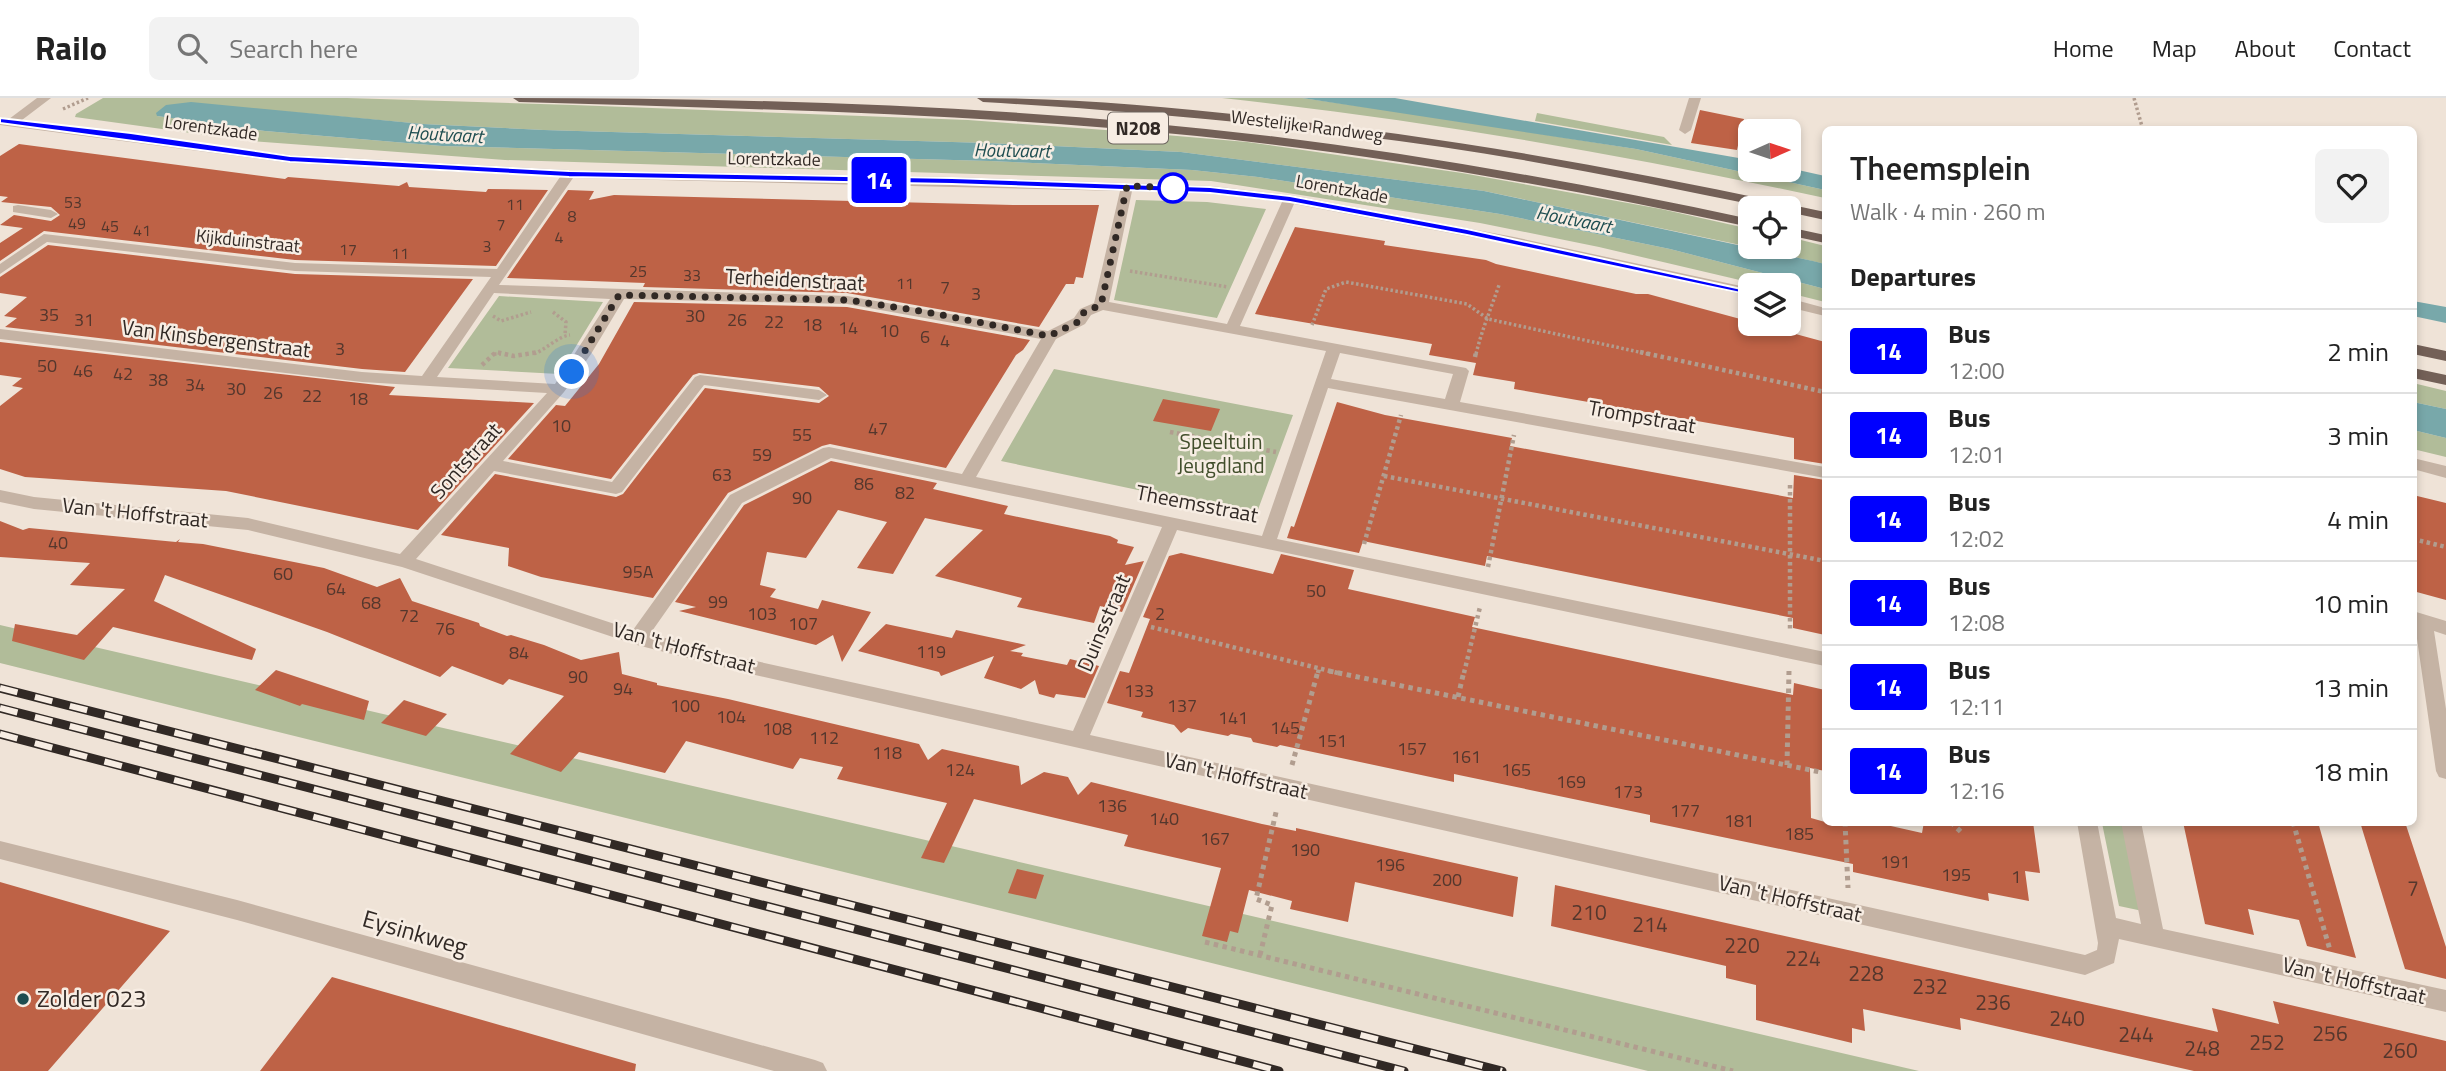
<!DOCTYPE html>
<meta charset="utf-8">
<style>
:root{--surface:#fff;--page:#f2f2f2;--text:#222;--muted:#767676;--line:#e0e0e0}
body{margin:0;font-family:"Titillium Web",sans-serif;background:var(--page);color:var(--text);height:100vh;display:flex;flex-direction:column;font-size:26px;white-space:nowrap}
*{box-sizing:border-box;margin:0}
p{font-size:23px;color:var(--muted)}
.icon{flex:none;width:38px;height:38px;fill:none;stroke:currentColor;stroke-width:2;stroke-linecap:round;stroke-linejoin:round}
.map{position:relative;flex:1;overflow:hidden}
.details{position:absolute;left:1822px;top:28px;width:595px;height:700px;display:flex;flex-direction:column;background:var(--surface);border-radius:10px;box-shadow:0 4px 10px #0003}
.details>*{flex:none}
.badge{padding:0 14px;border-radius:5px;font-size:24px;line-height:46px}
.needle{width:46px;rotate:87deg}
.controls{position:absolute;left:1738px;top:21px;display:grid;gap:14px}
.controls a{display:grid;place-items:center;width:63px;height:63px;border-radius:10px;background:var(--surface);box-shadow:0 4px 10px #0003;font-size:35px}
.you{position:absolute;width:35px;height:35px;margin:-18px;border:5px solid #fff;border-radius:50%;background:#1a73e8;box-shadow:0 0 0 10px #1a73e833}
.map>.badge{position:absolute;translate:-50% -50%;box-shadow:0 0 0 4px #fff}
h2{padding:0 28px;font-size:26px;line-height:63px}
.round{display:grid;place-items:center;flex:none;width:74px;height:74px;border-radius:10px;background:var(--page)}
.headline{display:flex;align-items:center;justify-content:space-between;height:119px;padding:0 28px}
h1{font-size:33px;font-weight:600;line-height:52px}
ul{padding:0;list-style:none}
li{display:flex;align-items:center;gap:21px;height:84px;padding:0 28px;border-top:2px solid var(--line)}
li div{flex:1}
li b{display:block;font-size:26px}
li em{font-style:normal}
li .badge{min-width:77px;font-weight:700;text-align:center}
header{display:flex;align-items:center;gap:42px;box-sizing:border-box;height:98px;padding:0 35px;background:var(--surface);border-bottom:2px solid var(--line)}
header strong{font-size:33px}
nav{display:flex;gap:38px;margin-inline-start:auto;font-size:24px}
.search{width:490px;height:63px;background:var(--page);display:flex;align-items:center;gap:18px;box-sizing:border-box;padding:0 24px;border-radius:10px;color:var(--muted);font-size:26px}
.map>svg:first-child{display:block}
</style>
<header>
<strong>Railo</strong>
<div class="search"><svg class="icon" aria-label="search" viewBox="0 0 24 24"><circle cx="10" cy="10" r="6"/><path d="M15 15l6 6"/></svg>Search here</div>
<nav><a>Home</a><a>Map</a><a>About</a><a>Contact</a></nav>
</header>
<div class="map">
<svg width="2446" height="973" viewBox="0 0 2446 973">
<rect width="100%" height="100%" fill="#efe3d7"/>
<path fill="#b1bc99" d="M103 0H347L573 7 968 22 1119 33 1247 44 1462 75 1661 111 1750 131V149L1484 93 1181 54 987 45 544 32 423 26 278 13 157 18 265 33 442 48 990 63 1192 72 1258 79 1500 116 1670 151 1825 191V204L1789 195 1788 187H1761L1599 149 1480 125 1211 83 505 62 249 43 75 19 76 16Z
M1222 0H1302L1429 18 1636 51 1825 92V100C1626 57 1425 22 1222 0Z
M1537 15 1664 39 1672 47 1535 23Z
M1136 102 1207 104 1266 111 1217 220 1114 202Z
M1789 139 1825 148V166L1751 149H1788Z
M499 198 603 204 559 276 448 270Z
M1054 271 1293 317 1256 417 1001 363Z
M2413 285 2446 293V311L2413 304Z
M2413 332 2446 340V359L2413 351Z
M0 527 1919 973H1648L0 565Z
M2102 725H2132L2152 815 2119 808Z"/>
<path fill="#78a8aa" d="M1302 0H1395L1750 62V72L1789 70 1825 78V92L1636 51Z
M191 4 423 26 544 32 987 45 1181 54 1484 93 1813 163 1825 166V191L1670 151 1500 116 1258 79 1192 72 990 63 442 48 265 33 157 18 156 15 166 7Z
M2413 203 2446 209V225L2413 218Z
M2413 304 2446 311V340L2413 332Z"/>
<path fill="#be6246" d="M1700 12 1744 21 1737 52 1691 45Z
M19 46 285 81 288 79 399 88 407 84 409 89 486 94 488 91 548 92 496 168 295 162 44 133 0 163V145L23 130 0 127 14 117 51 123 60 117 51 109 1 104 8 99 0 98V58Z
M568 92 594 93 589 102 614 97 1013 107H1099L1083 180 1076 179 1074 186H1066L1039 229 847 195 643 189 645 185 507 180Z
M1295 129 1385 143 1384 147 1486 162 1496 166 1636 196H1648L1825 244V366L1794 361V340L1514 291 1515 284 1473 277 1476 265 1429 257 1432 246 1255 216Z
M48 147 295 176 473 181 405 274 362 271 5 229 17 220 4 218 27 199 0 195V179Z
M634 204 847 209 1030 242 1023 252 1016 257 946 370 830 346 822 348 728 395 653 500 541 479 508 468 509 450 441 437 495 376 616 399 623 396 705 290 819 305 829 298 819 289 699 275 693 277 611 381 508 361 556 307 565 308 599 266Z
M0 244 395 289 389 297 534 305 418 432 226 393 25 379 0 371V308L23 290 12 288 22 280 0 277Z
M1163 301 1220 311 1211 333 1153 323Z
M1337 304 1385 317 1512 340 1510 348 1793 400 1794 377 1825 382V537L1793 530V520L1487 458 1485 468 1363 443 1359 455 1287 440 1291 428 1294 429Z
M831 363 937 385 933 391 1008 408 1004 416 1110 438 1118 442 1117 445 1134 449 1125 467 1144 463 1122 514 1100 508 1094 525 1017 509 1022 500 935 478 983 432 925 420 893 476 857 470 887 424 838 412 806 460 767 454 760 487 776 491 770 499 818 511 822 502 871 514 842 564 833 537 816 547 679 513 696 509 675 504 744 407Z
M2413 397 2446 405V502L2413 493Z
M0 423 23 432 29 430 176 444 180 441 178 444 203 446 324 470 377 489 400 480 412 503 479 525 480 528 507 538 511 537 544 547 581 562 619 554 622 576 657 585V587L728 601 919 646 928 662 942 651 1019 668 1021 687 1044 674 1068 679 1078 697 1091 684 1262 726 1296 733V730L1518 779 1513 819 1355 784 1348 824 1290 811 1292 803 1249 792 1238 835 1230 833 1227 844 1202 838 1221 770 1124 748 1128 737 974 701 944 765 921 760 947 705 837 681 843 669 800 660 793 671 686 643 665 675 579 654 561 674 510 656 564 598 509 581 503 587 452 568 440 579 327 534 165 477 154 503 256 551 252 562 113 529 84 562 12 543 15 526 77 537 125 491 70 487 90 465 0 459Z
M1181 455 1273 476 1281 456 1354 472 1348 491 1475 519 1472 529 1793 597 1794 585 1825 592V673L1810 670 1811 720 1825 724H1873L1922 735 1924 724H2033L2040 775 2025 773 2029 803 1988 795 1989 803 1853 774V766L1650 724V717L1454 676V684L1280 647 1277 649 1253 644 1251 640 1231 636 1228 638 1188 630 1181 635 1174 627 1141 619 1143 614 1107 605 1120 573 1129 575 1150 521 1143 519 1169 458Z
M886 526 952 540 956 532 1026 547 1010 553 1023 555 1021 558 1067 567 1070 561 1099 568 1085 600 1056 596 1054 600 1039 596 1035 582 1021 591 984 580 994 558 941 578 939 574 858 553Z
M276 572 369 603 364 622 302 606 300 608 255 592Z
M404 602 447 616 426 638 381 625Z
M2183 724H2318L2356 860 2307 848 2299 822 2248 811 2254 837 2205 826Z
M2360 724H2405L2446 849V881L2405 871Z
M1017 771 1044 777 1036 801 1008 795Z
M0 784 170 833 48 973H0Z
M1555 787 2218 934 2212 910 2279 926 2273 903 2446 943V973H2194L1960 920 1961 932 1863 911 1865 933 1852 930V945L1756 922V887L1726 880V868L1551 828Z
M332 879 636 966 635 973H260Z"/>
<g fill="none" stroke-linecap="round" stroke-linejoin="round">
<path stroke="#b19d8f" stroke-width="3.5" stroke-dasharray="2.5 2.5" stroke-linecap="butt" d="M2134 0 2143 32
M63 11 88 0
M1130 173 1228 189
M553 214 566 224 565 237
M493 218 501 223 531 214
M1312 227 1326 191 1346 184 1467 206 1488 221 1648 256
M494 256H501
M534 256C546 251 559 238 570 237
M1476 256C1482 231 1491 211 1499 187"/>
<path stroke="#b19d8f" stroke-width="4.5" stroke-dasharray="3.5 3.5" stroke-linecap="butt" d="M1640 254 1825 294
M1475 259 1476 254
M482 267 496 254 514 258 539 254
M1170 334 1276 354
M1384 378 1825 463
M1790 387V532
M2413 441 2446 449
M1364 446 1401 317
M1488 469 1514 337
M1151 529 1338 575
M1318 575 1319 570
M1464 575 1480 509"/>
<path stroke="#b19d8f" stroke-width="5" stroke-dasharray="4.5 4.5" stroke-linecap="butt" d="M1329 573 1825 675
M1458 599 1464 573
M1292 667 1318 573
M1787 667 1789 573
M1845 724 1848 790
M1951 724 1962 735
M2293 724 2330 852
M1205 844 1733 973
M1260 857 1272 807 1256 801 1277 710"/>
<path fill="#c5b3a4" fill-rule="evenodd" d="M37 0H51L22 22 290 57 569 72 952 79 1211 88 1290 97 1514 139 1750 190V198L1514 147 1294 106 1240 228 1466 270 1469 273 1460 304 1825 369V380L1328 290 1277 441 1825 554V568L1177 432 1090 637 2085 857 2097 852 2098 845 2077 724H2097L2116 820 2141 826 2121 724H2141L2163 831 2446 892V914L2119 841 2114 865 2085 877 742 574 637 547 402 469 248 432 34 411 0 404V392L34 399 248 420 400 456 547 295 362 284 0 241V231L362 274 422 278 491 179 295 173 47 144 0 176V166L44 136 295 165 497 171 560 79 290 65 0 27V19L9 21ZM573 80 1120 93 1094 205 1080 211 1074 220 1048 233 847 198 499 187ZM1132 93 1211 96 1282 104 1227 226 1109 204ZM494 195 610 201 555 286 437 279ZM624 201 847 206 1041 241 962 376 829 349 823 350 730 397 633 532 416 461 494 373 616 396 622 394 704 287 819 302 827 297 819 292 700 277 695 279 612 384 503 363 564 294 591 256ZM1103 212 1326 253 1262 438 976 379 1056 241 1085 226 1091 217ZM1340 255 1453 276 1445 301 1331 281ZM831 360 1162 429 1073 633 742 560 650 536 742 405Z
M1689 0H1701L1691 32 1685 36 1679 32Z
M18 107 51 112 58 116 51 120 13 114V108Z
M1788 200 1825 210V218L1788 209Z
M2413 360 2446 368V380L2413 371Z
M2413 513 2446 523V537L2434 533 2446 611V681L2439 679 2436 673Z
M0 743 237 802 815 962 823 965 827 973H774L237 822 0 761Z"/>
<path fill="#736057" fill-rule="evenodd" d="M513 0C765 0 1019 8 1269 38 1431 58 1591 87 1750 121V129C1567 90 1383 57 1197 38 972 15 745 11 519 4Z
M977 0C1069 0 1160 8 1252 18 1445 38 1635 73 1825 114V122L1788 114V110H1770C1661 88 1552 65 1442 49 1290 27 1137 13 983 4Z
M1788 129 1825 137V145L1788 137Z
M2413 246 2446 253V263L2413 256Z
M2413 270 2446 277V287L2413 280Z"/>
<g stroke="#312925" stroke-width="9">
<path id="rail" d="M0 590 1502 973
M0 610 1404 973
M0 636 1279 973"/>
</g>
<use href="#rail" stroke="#f7ede3" stroke-width="6" stroke-dasharray="18" stroke-linecap="butt"/>
</g>
<path fill="#00f" stroke="#fff" stroke-width="2" d="M0 20 131 35 290 58 569 73 952 80 1210 89 1290 98 1467 131 1755 194 1750 197 1467 137 1290 104 1210 95 952 86 569 79 290 64 0 25Z"/>
<g fill="none" stroke-linecap="round" stroke-linejoin="round">
<path stroke="#312925" stroke-width="7" stroke-dasharray="0 12.6" d="M572 274 619 197 847 202 921 213 1049 238 1080 223 1084 214 1101 207 1127 88 1183 90H1173"/>
</g>
<circle fill="#fff" stroke="#00f" stroke-width="3.5" cx="1173" cy="90" r="14"/>
<circle fill="#1e4d50" stroke="#f7ede3" stroke-width="2.5" cx="23" cy="901" r="7"/>
<g text-anchor="middle" stroke-width="5" stroke-linejoin="round" paint-order="stroke">
<g font-size="16" fill="#54372d">
<text x="73" y="110">53</text>
<text x="515" y="112">11</text>
<text x="572" y="124">8</text>
<text x="77" y="131">49</text>
<text x="501" y="132">7</text>
<text x="110" y="134">45</text>
<text x="142" y="138">41</text>
<text x="559" y="145">4</text>
<text x="487" y="154">3</text>
<text x="348" y="157">17</text>
<text x="400" y="161">11</text>
<text x="638" y="179">25</text>
<text x="692" y="183">33</text>
<text x="905" y="191">11</text>
</g>
<g font-size="18" fill="#312925" stroke="#f7ede3">
<text transform="translate(1307 28) rotate(7)" y="6">Westelijke Randweg</text>
<text transform="translate(211 30) rotate(8)" y="6">Lorentzkade</text>
<text transform="translate(774 61) rotate(1)" y="6">Lorentzkade</text>
<text transform="translate(1342 91) rotate(10)" y="6">Lorentzkade</text>
<text transform="translate(248 143) rotate(6)" y="6">Kijkduinstraat</text>
</g>
<g font-size="18" fill="#54372d">
<text x="945" y="196">7</text>
<text x="976" y="202">3</text>
<text x="49" y="223">35</text>
<text x="695" y="224">30</text>
<text x="84" y="228">31</text>
<text x="737" y="228">26</text>
<text x="774" y="230">22</text>
<text x="812" y="233">18</text>
<text x="848" y="236">14</text>
<text x="889" y="239">10</text>
<text x="925" y="245">6</text>
<text x="945" y="249">4</text>
<text x="340" y="257">3</text>
<text x="47" y="274">50</text>
<text x="83" y="279">46</text>
<text x="123" y="282">42</text>
<text x="158" y="288">38</text>
<text x="195" y="293">34</text>
<text x="236" y="297">30</text>
<text x="273" y="301">26</text>
<text x="312" y="304">22</text>
<text x="358" y="307">18</text>
<text x="561" y="334">10</text>
<text x="878" y="337">47</text>
<text x="802" y="343">55</text>
<text x="762" y="363">59</text>
<text x="722" y="383">63</text>
<text x="864" y="392">86</text>
<text x="905" y="401">82</text>
<text x="802" y="406">90</text>
<text x="58" y="451">40</text>
<text x="638" y="480">95A</text>
<text x="283" y="482">60</text>
<text x="336" y="497">64</text>
<text x="1316" y="499">50</text>
<text x="718" y="510">99</text>
<text x="371" y="511">68</text>
<text x="762" y="522">103</text>
<text x="1160" y="522">2</text>
<text x="409" y="524">72</text>
<text x="803" y="532">107</text>
<text x="445" y="537">76</text>
<text x="931" y="560">119</text>
<text x="519" y="561">84</text>
<text x="578" y="585">90</text>
<text x="623" y="597">94</text>
<text x="1139" y="599">133</text>
<text x="685" y="614">100</text>
<text x="1182" y="614">137</text>
<text x="731" y="625">104</text>
<text x="1233" y="626">141</text>
<text x="1285" y="636">145</text>
<text x="777" y="637">108</text>
<text x="824" y="646">112</text>
<text x="1332" y="649">151</text>
<text x="1412" y="657">157</text>
<text x="887" y="661">118</text>
<text x="1466" y="665">161</text>
<text x="960" y="678">124</text>
<text x="1516" y="678">165</text>
<text x="1571" y="690">169</text>
<text x="1628" y="700">173</text>
<text x="1112" y="714">136</text>
<text x="1685" y="719">177</text>
<text x="1164" y="727">140</text>
<text x="1739" y="729">181</text>
<text x="1799" y="742">185</text>
<text x="1215" y="747">167</text>
<text x="1305" y="758">190</text>
<text x="1895" y="770">191</text>
<text x="1390" y="773">196</text>
<text x="1956" y="783">195</text>
<text x="2016" y="785">1</text>
<text x="1447" y="788">200</text>
</g>
<rect fill="#f7ede3" stroke="#6c645e" stroke-width="2" x="1108" y="14.5" width="60" height="31" rx="5"/>
<g font-size="19" font-weight="bold" fill="#312925">
<text x="1138" y="37">N208</text>
</g>
<g font-size="19" font-style="italic" fill="#1e4d50" stroke="#f7ede3">
<text transform="translate(445 36) rotate(3)" y="7">Houtvaart</text>
<text transform="translate(1012 52) rotate(1)" y="7">Houtvaart</text>
<text transform="translate(1574 121) rotate(11)" y="7">Houtvaart</text>
</g>
<g font-size="21" fill="#312925" stroke="#f7ede3">
<text transform="translate(795 182) rotate(3)" y="7">Terheidenstraat</text>
<text transform="translate(216 241) rotate(7)" y="7">Van Kinsbergenstraat</text>
<text transform="translate(1642 319) rotate(10)" y="7">Trompstraat</text>
<text transform="translate(466 363) rotate(-48)" y="7">Sontstraat</text>
<text transform="translate(1197 406) rotate(11)" y="7">Theemsstraat</text>
<text transform="translate(135 415) rotate(6)" y="7">Van 't Hoffstraat</text>
<text transform="translate(1104 525) rotate(-67)" y="7">Duinsstraat</text>
<text transform="translate(684 550) rotate(15)" y="7">Van 't Hoffstraat</text>
<text transform="translate(1236 678) rotate(13)" y="7">Van 't Hoffstraat</text>
<text transform="translate(1790 801) rotate(13)" y="7">Van 't Hoffstraat</text>
<text transform="translate(2354 883) rotate(13)" y="7">Van 't Hoffstraat</text>
</g>
<g font-size="21" fill="#414e2b" stroke="#f7ede3">
<text x="1221" y="351">Speeltuin<tspan x="1221" dy="24">Jeugdland</tspan></text>
</g>
<g font-size="21" fill="#54372d">
<text x="2413" y="798">7</text>
<text x="1589" y="822">210</text>
<text x="1650" y="834">214</text>
<text x="1742" y="855">220</text>
<text x="1803" y="868">224</text>
<text x="1866" y="883">228</text>
<text x="1930" y="896">232</text>
<text x="1993" y="912">236</text>
<text x="2067" y="928">240</text>
<text x="2330" y="943">256</text>
<text x="2136" y="944">244</text>
<text x="2267" y="952">252</text>
<text x="2202" y="958">248</text>
<text x="2400" y="960">260</text>
</g>
<g font-size="24" fill="#312925" stroke="#f7ede3">
<text transform="translate(415 835) rotate(16)" y="8">Eysinkweg</text>
</g>
<g font-size="24" fill="#312925" stroke="#f7ede3" text-anchor="start">
<text x="37" y="909">Zolder 023</text>
</g>
</g>
</svg>
<div class="controls">
<a><svg class="needle" viewBox="-14 -14 28 28"><path d="M0-13l5 13h-10z" fill="#e53935"/><path d="M0 13l5-13h-10z" fill="#767676"/></svg></a>
<a><svg class="icon" aria-label="locate" viewBox="0 0 24 24"><circle cx="12" cy="12" r="6"/><path d="M12 2v4M12 18v4M2 12h4M18 12h4"/></svg></a>
<a><svg class="icon" aria-label="layers" viewBox="0 0 24 24"><path d="M12 4l9 5-9 5-9-5zM3 14l9 5 9-5"/></svg></a>
</div>
<div class="you" style="left:572px;top:274px"></div>
<b class="badge" style="left:879px;top:82px;background:#00f;color:#fff">14</b>
<section class="details">
<div class="headline"><div><h1>Theemsplein</h1><p>Walk · 4 min · 260 m</p></div><a class="round"><svg class="icon" aria-label="heart" viewBox="0 0 24 24"><path d="M12 20l-8-8c-3-5 5-10 8-4 3-6 11-1 8 4z"/></svg></a></div>
<h2>Departures</h2>
<ul>
<li><span class="badge" style="background:#00f;color:#fff">14</span><div><b>Bus</b><p>12:00</p></div><em>2 min</em></li>
<li><span class="badge" style="background:#00f;color:#fff">14</span><div><b>Bus</b><p>12:01</p></div><em>3 min</em></li>
<li><span class="badge" style="background:#00f;color:#fff">14</span><div><b>Bus</b><p>12:02</p></div><em>4 min</em></li>
<li><span class="badge" style="background:#00f;color:#fff">14</span><div><b>Bus</b><p>12:08</p></div><em>10 min</em></li>
<li><span class="badge" style="background:#00f;color:#fff">14</span><div><b>Bus</b><p>12:11</p></div><em>13 min</em></li>
<li><span class="badge" style="background:#00f;color:#fff">14</span><div><b>Bus</b><p>12:16</p></div><em>18 min</em></li>
</ul>
</section>
</div>
